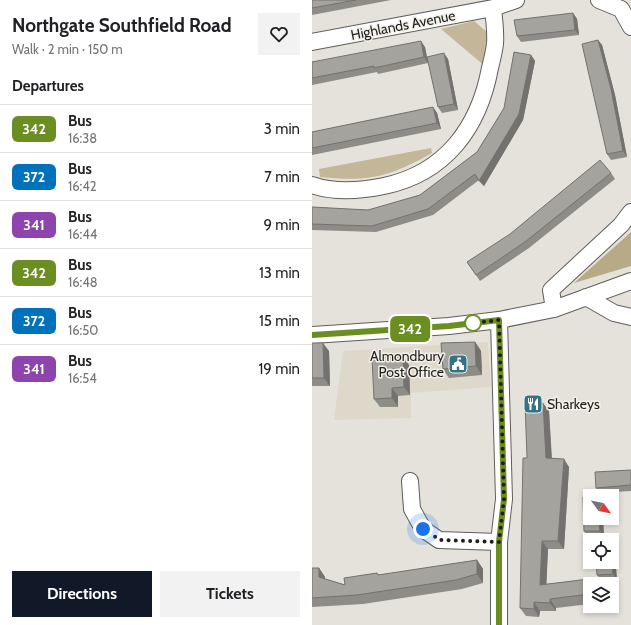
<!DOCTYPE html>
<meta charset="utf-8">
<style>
:root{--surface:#fff;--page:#f2f2f2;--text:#202124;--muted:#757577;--line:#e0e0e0;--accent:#111827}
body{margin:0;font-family:Cabin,sans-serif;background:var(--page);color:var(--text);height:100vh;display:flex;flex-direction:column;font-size:15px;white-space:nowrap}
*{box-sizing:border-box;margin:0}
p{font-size:13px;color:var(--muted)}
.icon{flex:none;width:22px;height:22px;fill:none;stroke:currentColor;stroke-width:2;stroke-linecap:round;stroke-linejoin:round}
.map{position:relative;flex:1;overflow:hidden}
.sheet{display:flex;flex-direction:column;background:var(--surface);width:312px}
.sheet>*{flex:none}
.badge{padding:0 8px;border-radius:6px;font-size:14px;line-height:26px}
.needle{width:26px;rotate:122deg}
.controls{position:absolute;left:271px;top:489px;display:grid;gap:8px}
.controls a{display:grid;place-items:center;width:36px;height:36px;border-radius:0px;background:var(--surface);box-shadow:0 2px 6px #0003;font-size:20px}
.you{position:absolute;width:20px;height:20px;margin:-10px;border:3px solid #fff;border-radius:50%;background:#1a73e8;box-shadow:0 0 0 6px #1a73e833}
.map>.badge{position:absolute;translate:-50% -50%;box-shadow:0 0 0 2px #fff}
h2{padding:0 12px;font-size:15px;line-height:36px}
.round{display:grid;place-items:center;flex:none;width:42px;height:42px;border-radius:0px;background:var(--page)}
.overview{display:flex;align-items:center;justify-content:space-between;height:68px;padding:0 12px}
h1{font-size:19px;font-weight:800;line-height:30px}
.button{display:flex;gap:8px;margin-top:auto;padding:8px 12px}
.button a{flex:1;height:46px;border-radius:0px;background:var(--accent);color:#fff;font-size:16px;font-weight:800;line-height:46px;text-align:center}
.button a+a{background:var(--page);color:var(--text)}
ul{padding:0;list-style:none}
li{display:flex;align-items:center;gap:12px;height:48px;padding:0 12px;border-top:1px solid var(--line)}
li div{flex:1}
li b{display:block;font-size:15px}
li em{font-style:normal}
li .badge{min-width:44px;font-weight:700;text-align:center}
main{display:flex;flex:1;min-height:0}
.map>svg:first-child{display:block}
</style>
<main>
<section class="sheet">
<div class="overview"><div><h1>Northgate Southfield Road</h1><p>Walk · 2 min · 150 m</p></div><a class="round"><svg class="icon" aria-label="heart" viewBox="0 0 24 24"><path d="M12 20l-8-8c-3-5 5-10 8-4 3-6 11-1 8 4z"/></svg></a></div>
<h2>Departures</h2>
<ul>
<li><span class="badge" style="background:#6b8e23;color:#fff">342</span><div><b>Bus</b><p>16:38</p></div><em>3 min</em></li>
<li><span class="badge" style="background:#0072bc;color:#fff">372</span><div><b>Bus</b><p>16:42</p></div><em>7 min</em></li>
<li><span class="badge" style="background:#8e44ad;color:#fff">341</span><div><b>Bus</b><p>16:44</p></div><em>9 min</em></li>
<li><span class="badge" style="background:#6b8e23;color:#fff">342</span><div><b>Bus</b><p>16:48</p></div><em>13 min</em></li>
<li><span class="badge" style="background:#0072bc;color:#fff">372</span><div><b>Bus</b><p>16:50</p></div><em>15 min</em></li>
<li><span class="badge" style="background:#8e44ad;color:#fff">341</span><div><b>Bus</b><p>16:54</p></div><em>19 min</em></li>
</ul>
<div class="button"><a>Directions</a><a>Tickets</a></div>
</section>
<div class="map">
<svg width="319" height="625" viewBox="0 0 319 625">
<rect width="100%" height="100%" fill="#e5e2dc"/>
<path fill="#ded8cb" d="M176 342 179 387 99 393V418L22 420 31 351Z"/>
<path fill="#c4b799" d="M162 21 175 32 174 67 129 29Z
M119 148 120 153C77 177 58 182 8 177L7 169Z"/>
<path fill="#b9aa87" d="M319 232V266L262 283Z"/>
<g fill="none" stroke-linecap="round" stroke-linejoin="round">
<g stroke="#605e59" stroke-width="18">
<path id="minor" d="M287 0 309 9 319 27
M0 42 181 8 204 0
M0 185C23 193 48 191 72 186 134 173 167 127 178 68 180 60 182 52 183 44 184 32 182 19 181 8
M274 297 302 313 319 317
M242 309 239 290 309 225 319 212
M0 335 137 326 187 320 242 309 319 281
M98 481 100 509 111 529 127 540 187 542
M187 625V542L192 499 187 320"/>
</g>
<use href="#minor" stroke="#fff" stroke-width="16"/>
</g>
<path fill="#8e8c87" d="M0 0H79L0 15Z
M261 13 265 19 267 35 209 42 205 36Z
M286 40 290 45 303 95 315 157 299 160 295 154Z
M113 47 116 63 66 74 65 72 0 85V62Z
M219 55 223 61 211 120 172 186 167 180 121 215 64 232 0 230V207L56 210 108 195 165 152 192 108Z
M136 59 146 110 130 113 126 107Z
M121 107 125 113 129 129 0 155V132Z
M299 173 303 179 217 248 168 281 155 262Z
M163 342 169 351 170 375 137 378 131 369Z
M0 343 17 351 18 386H0Z
M91 357 97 365 98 395 86 396V407H68L62 399Z
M237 411 240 458 257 467 252 549H236L234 584 285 578 289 584H278V604L244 608V611H228L227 617 214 616 208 608 215 458Z
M319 470V491L288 493 284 488Z
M278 518H291L292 537H277L272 531Z
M300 542 302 545 305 580 290 581 285 575 300 562Z
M165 560 171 569V583L150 589 51 604 0 607V568H7L13 577V579L33 585 65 573 67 575Z"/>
<path fill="#74726e" d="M261 13 265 19 267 35 263 30Z
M286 40 290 45 303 95 315 157 311 151Z
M109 41 113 47 116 63 112 57Z
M132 53 136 59 146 110 142 104Z
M219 55 223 61 211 120 172 186 167 181Z
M121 107 125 113 129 129 125 123Z
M163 342 169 351 170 375 164 366Z
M11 343 17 351 18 386 12 378Z
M91 357 97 365 98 395 92 387Z
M80 388 86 396V407L80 398Z
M231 403 237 411 240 467 234 458Z
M252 459 257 467 252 549 246 541Z
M287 518H291L292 537 288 531Z
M230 541 236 549 234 594 228 585Z
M300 542 302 545 305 580 301 574 300 562Z
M165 560 171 569V583L165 574Z
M7 568 13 577V586L7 577Z
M285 578 289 584H286Z
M238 599 244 608V611L238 603Z
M222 602 228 611 227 617 222 609Z"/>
<path fill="#a5a39d" stroke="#74726e" d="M0 0H44L0 8Z
M261 13 263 30 205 36 202 20Z
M286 40 299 89 311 151 295 154 270 44Z
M109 41 112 57 62 68V66L0 78V62Z
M202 52 219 55 207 114 167 181 163 174 116 209 60 226 0 224V207L56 210 108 195 165 152 192 108Z
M132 53 142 104 126 107 115 57Z
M121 107 125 123 0 148V132Z
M288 160 299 173 213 242 164 275 155 262 198 234Z
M163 342 164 366 131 369 129 343Z
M0 343H11L12 378H0Z
M91 357 92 387 80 388V398L62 399 60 358Z
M213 403H231L234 458 252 459 246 541H230L228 585 285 578 286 584H278V594L238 599V603L222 602V609L208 608 211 458H215Z
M319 470V485L284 488 283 472Z
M278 496V518H287L288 531H272L271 497Z
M165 560V574L144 580 45 595 0 598V568H7V577L33 585 32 578 65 573 66 575Z
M284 562H300L301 574 285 575Z"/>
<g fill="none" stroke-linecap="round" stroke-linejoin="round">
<g stroke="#fff" stroke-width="9">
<path id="line" d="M0 335 137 326 187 320 192 499 187 542V625"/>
</g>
<use href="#line" stroke="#6b8e23" stroke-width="6"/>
<path stroke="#1f1e1c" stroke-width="4" stroke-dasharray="0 7.2" d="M111 529 128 540 187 542 192 499 187 320 161 323"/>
</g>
<defs>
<g id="civic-square" transform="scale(1)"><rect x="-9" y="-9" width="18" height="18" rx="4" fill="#327486" stroke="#f2f0e9"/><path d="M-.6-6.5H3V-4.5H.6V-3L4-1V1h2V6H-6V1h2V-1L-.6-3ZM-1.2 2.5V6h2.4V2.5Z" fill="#fff"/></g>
<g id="restaurant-square" transform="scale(1)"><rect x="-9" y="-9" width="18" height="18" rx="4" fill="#327486" stroke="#f2f0e9"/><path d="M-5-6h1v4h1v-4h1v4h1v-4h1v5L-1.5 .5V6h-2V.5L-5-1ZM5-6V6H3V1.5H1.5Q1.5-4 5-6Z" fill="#fff"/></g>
</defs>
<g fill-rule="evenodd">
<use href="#civic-square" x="146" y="364"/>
<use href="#restaurant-square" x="221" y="404"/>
</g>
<circle fill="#fff" stroke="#6b8e23" stroke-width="2" cx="161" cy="323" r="8"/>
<g text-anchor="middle" stroke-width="3" stroke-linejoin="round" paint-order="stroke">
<g font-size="14" fill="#1f1e1c" stroke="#f2f0e9">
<text transform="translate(91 25) rotate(-11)" y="5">Highlands Avenue</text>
</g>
<g font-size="14" fill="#1f1e1c" stroke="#f2f0e9" text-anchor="end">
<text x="132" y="361">Almondbury<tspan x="132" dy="16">Post Office</tspan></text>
<text x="235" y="409" text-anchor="start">Sharkeys</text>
</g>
</g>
</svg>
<div class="controls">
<a><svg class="needle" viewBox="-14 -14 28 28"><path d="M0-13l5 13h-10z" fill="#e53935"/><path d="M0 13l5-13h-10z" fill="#757577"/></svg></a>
<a><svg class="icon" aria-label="locate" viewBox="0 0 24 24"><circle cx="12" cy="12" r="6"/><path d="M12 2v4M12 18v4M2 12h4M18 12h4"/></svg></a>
<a><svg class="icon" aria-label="layers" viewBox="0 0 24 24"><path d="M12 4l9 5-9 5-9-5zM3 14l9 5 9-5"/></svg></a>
</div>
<div class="you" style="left:111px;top:529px"></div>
<b class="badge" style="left:98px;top:329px;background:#6b8e23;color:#fff">342</b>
</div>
</main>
